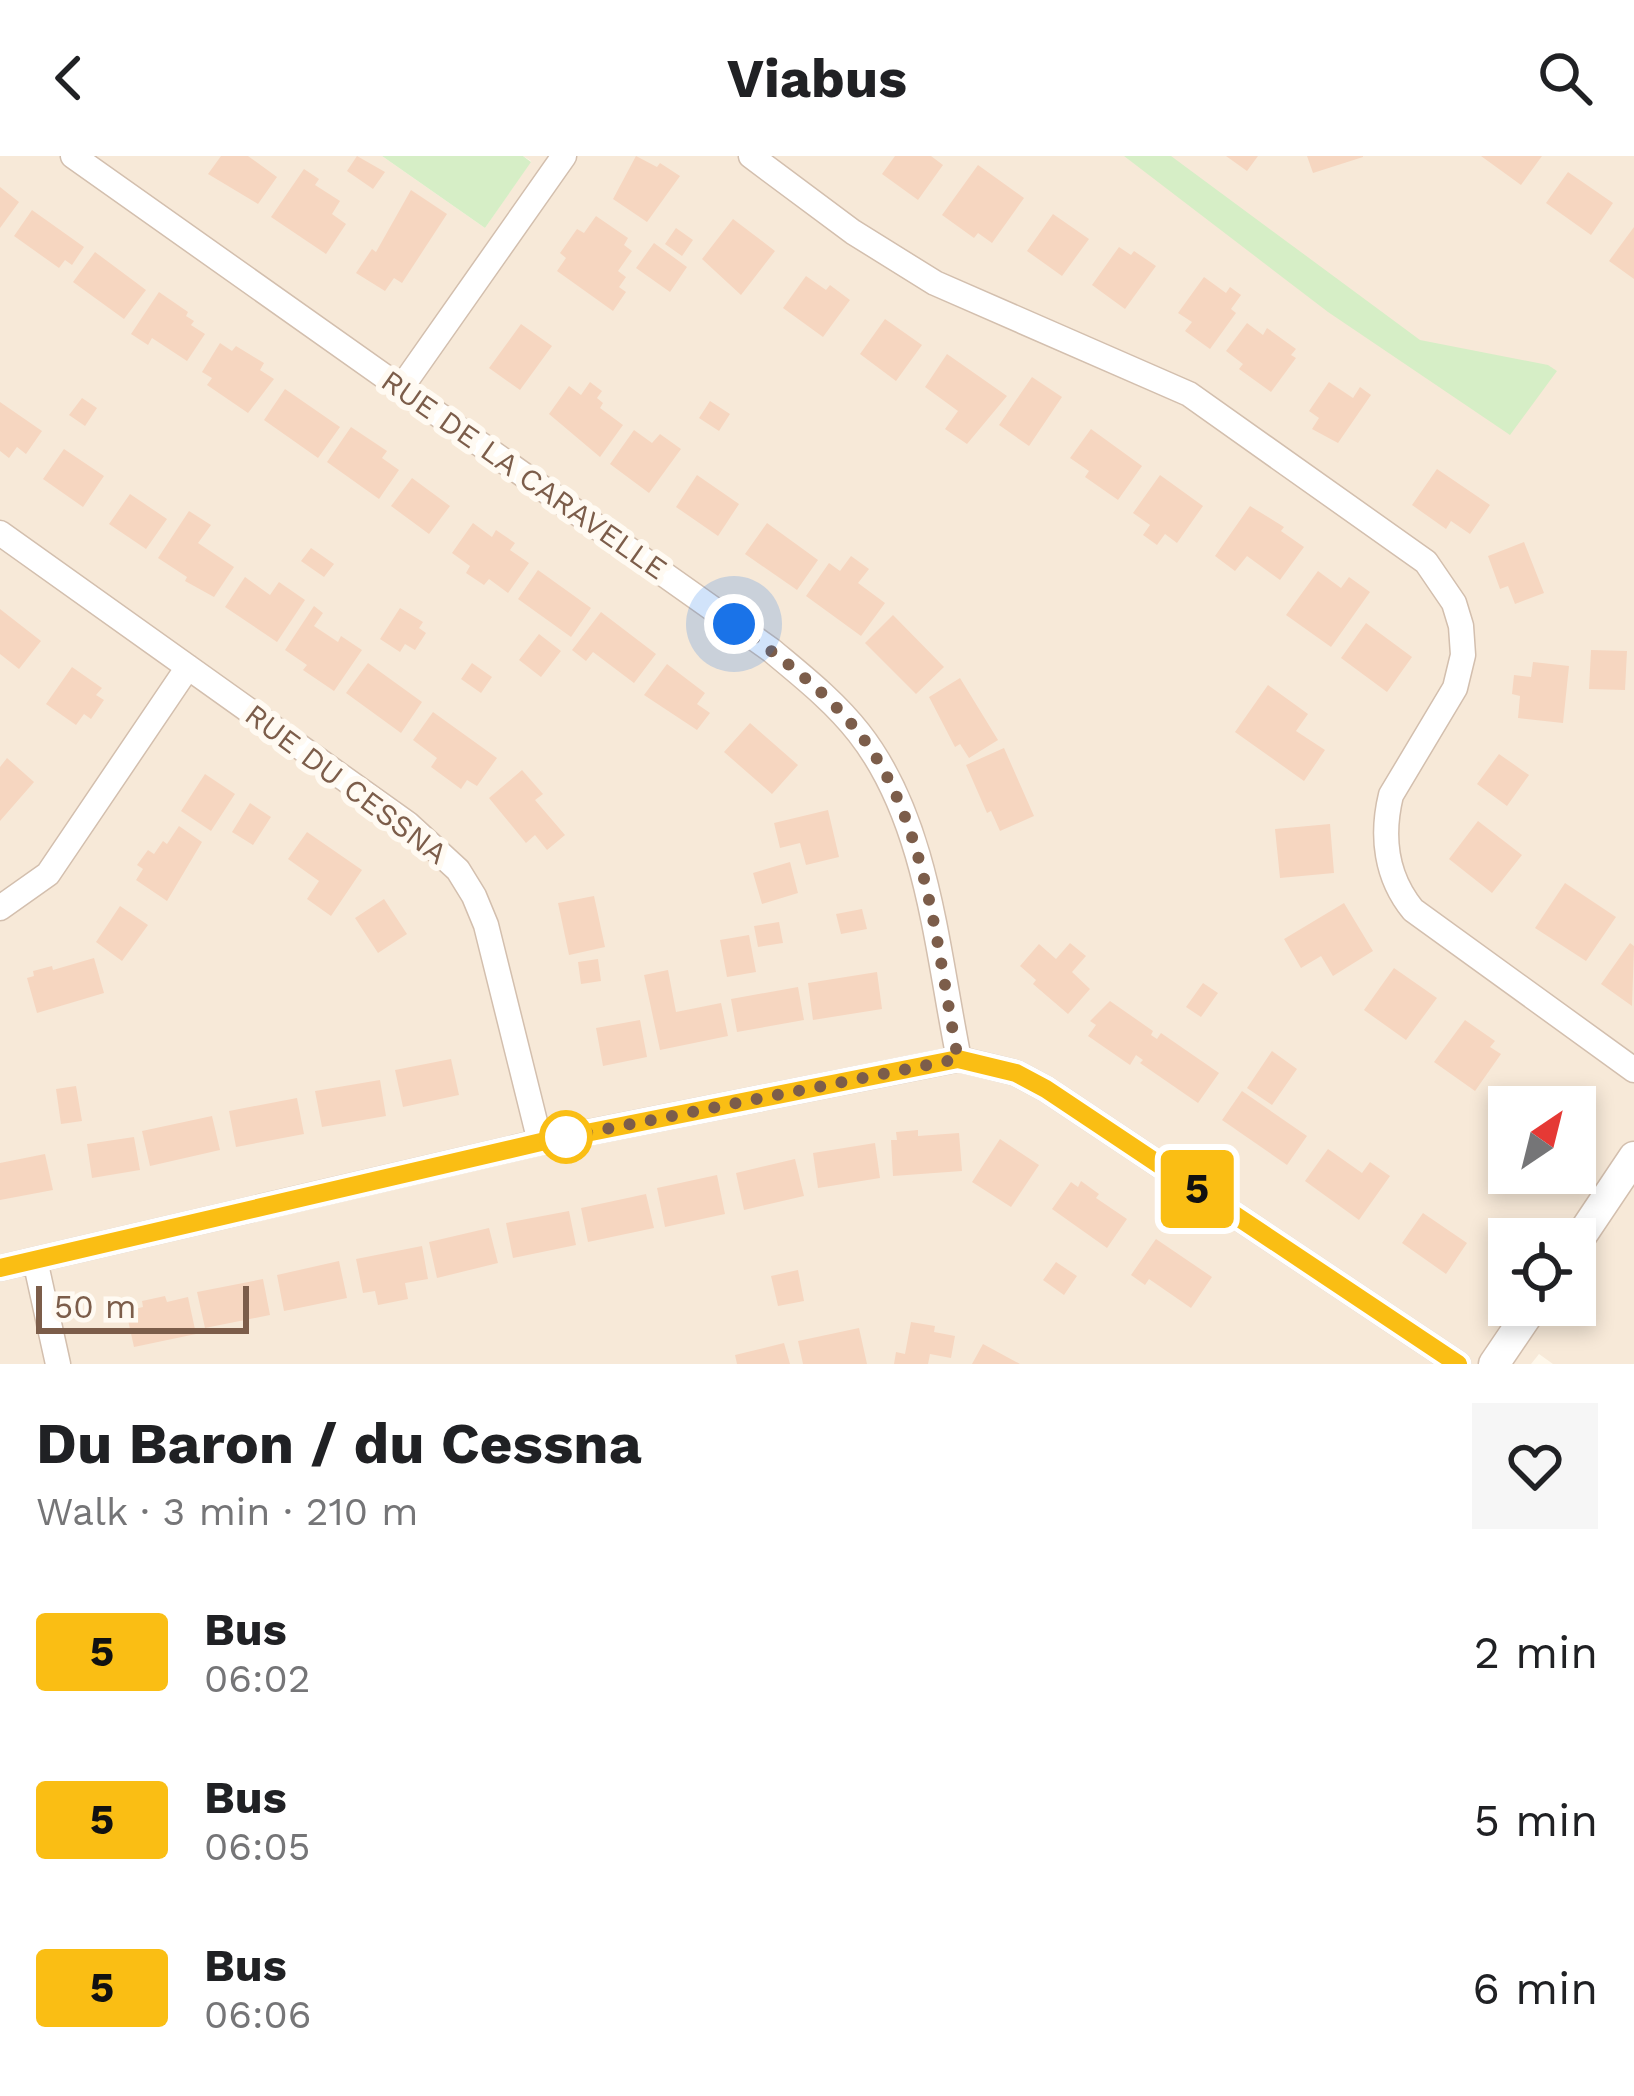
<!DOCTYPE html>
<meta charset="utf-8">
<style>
:root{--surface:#fff;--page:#f6f6f6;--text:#202124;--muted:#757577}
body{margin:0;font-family:"Work Sans",sans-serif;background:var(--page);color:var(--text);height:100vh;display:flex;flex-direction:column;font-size:45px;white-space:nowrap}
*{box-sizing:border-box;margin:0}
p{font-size:39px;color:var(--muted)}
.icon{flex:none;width:66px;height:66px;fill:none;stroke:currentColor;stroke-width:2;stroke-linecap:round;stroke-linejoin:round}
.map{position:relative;height:1208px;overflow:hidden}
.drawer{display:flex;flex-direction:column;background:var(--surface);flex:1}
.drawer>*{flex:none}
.badge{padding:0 24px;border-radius:9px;font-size:42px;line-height:78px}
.needle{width:78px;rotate:35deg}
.fabs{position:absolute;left:1488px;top:930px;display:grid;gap:24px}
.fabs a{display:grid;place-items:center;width:108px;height:108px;border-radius:0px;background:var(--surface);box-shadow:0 6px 18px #0003;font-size:60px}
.scale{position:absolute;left:36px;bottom:30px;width:213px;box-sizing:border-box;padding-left:12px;border:6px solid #7c5d4a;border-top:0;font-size:33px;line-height:42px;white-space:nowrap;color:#7c5d4a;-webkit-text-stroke:9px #fffaf2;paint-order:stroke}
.you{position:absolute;width:60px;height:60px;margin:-30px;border:9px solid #fff;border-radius:50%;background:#1a73e8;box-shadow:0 0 0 18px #1a73e833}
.map>.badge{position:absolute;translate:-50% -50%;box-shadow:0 0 0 6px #fff}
.round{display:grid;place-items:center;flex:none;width:126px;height:126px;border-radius:0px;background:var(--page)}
.head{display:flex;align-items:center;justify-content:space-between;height:204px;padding:0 36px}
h1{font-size:57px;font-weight:700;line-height:90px}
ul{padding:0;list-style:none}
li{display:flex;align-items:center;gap:36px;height:168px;padding:0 36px}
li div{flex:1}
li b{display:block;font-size:45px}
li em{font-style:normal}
li .badge{min-width:132px;font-weight:700;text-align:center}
header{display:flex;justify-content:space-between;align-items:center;height:156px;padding:0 36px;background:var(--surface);font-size:54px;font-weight:700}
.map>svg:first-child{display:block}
</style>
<header><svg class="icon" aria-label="back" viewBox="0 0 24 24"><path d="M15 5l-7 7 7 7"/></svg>Viabus<svg class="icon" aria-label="search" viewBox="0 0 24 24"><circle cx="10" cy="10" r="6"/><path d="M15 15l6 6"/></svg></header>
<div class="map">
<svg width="1634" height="1208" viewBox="0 0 1634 1208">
<rect width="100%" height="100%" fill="#fef7ea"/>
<path fill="#f7e9d8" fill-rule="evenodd" d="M0 0H382L485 72 531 5 523 0H1634V1208H1553L1539 1198 1531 1208H0ZM1509 951H1575V1017H1509ZM1509 1083H1575V1149H1509Z"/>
<path fill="#d6eec6" d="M382 0H523L531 6 485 72Z
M1124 0H1171L1420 184 1548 209 1557 215 1510 279 1328 156Z"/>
<path fill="#f6d6c0" d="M221 0H248L277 21 258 48 208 18Z
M357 0 385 16 373 33 347 15Z
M636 0 657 11 660 7 680 20 647 66 613 43Z
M895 0H931L943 9 918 44 882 18Z
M1226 0H1258L1247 15Z
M1307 0H1363V1L1313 17Z
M1481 0H1542L1521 29Z
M978 9 1024 42 992 87 978 77 974 82 942 59Z
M304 13 319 23 315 29 340 45 332 58 346 68 326 98 271 61Z
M1568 16 1613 47 1591 79 1546 47Z
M0 31 19 46 0 72Z
M411 34 447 58 402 127 394 122 385 135 356 117 372 93 376 96Z
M32 54 84 91 72 109 65 104 59 112 14 80Z
M1053 58 1089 83 1062 120 1027 95Z
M596 60 628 82 624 89 632 95 618 115 626 121 619 131 626 136 613 155 557 115 566 102 560 97 577 73 584 77Z
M733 63 775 95 741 139 702 103Z
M1634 71V123L1609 105Z
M676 72 693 84 682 100 665 88Z
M654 87 687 111 670 136 636 112Z
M1119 91 1131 99 1134 95 1156 110 1125 153 1092 129Z
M95 96 146 134 124 163 73 126Z
M806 120 826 134 830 129 850 144 823 181 783 152Z
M1204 121 1226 137 1230 131 1241 139 1231 153 1236 157 1210 193 1185 175 1192 166 1178 157Z
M159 136 188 156 186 160 194 165 191 169 205 178 187 205 152 182 148 189 131 178Z
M885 163 922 189 896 225 860 198Z
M1247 167 1263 179 1267 172 1296 193 1291 199 1296 202 1271 236 1239 213 1243 208 1226 195Z
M521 168 552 190 520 234 489 212Z
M220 187 232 195 236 190 264 207 260 214 274 223 248 257 207 229 212 222 202 216Z
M947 198 1007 240 967 288 945 273 958 255 925 231Z
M1032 221 1062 241 1029 290 999 269Z
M590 226 602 235 597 242 603 247 600 252 623 269 600 301 549 258 569 230 581 239Z
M1329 226 1353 242 1360 231 1371 239 1338 287 1312 273 1319 262 1309 255Z
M285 233 340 271 318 302 264 264Z
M82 242 97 252 85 270 69 259Z
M710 245 730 258 719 275 699 262Z
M0 246 42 275 26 298 17 291 9 302 0 295Z
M351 271 387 295 382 302 399 314 379 343 327 306Z
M1091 273 1142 310 1118 344 1085 321 1089 315 1070 302Z
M634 274 652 287 660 278 681 293 649 337 610 308Z
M64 293 104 320 83 351 43 323Z
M1437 313 1490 349 1470 378 1451 365 1446 373 1412 349Z
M697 319 739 348 718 380 676 351Z
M1160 319 1203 350 1177 387 1165 378 1157 389 1143 379 1150 369 1133 357Z
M412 322 450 350 429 378 391 350Z
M130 338 167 363 146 393 109 368Z
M1250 350 1284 371 1281 375 1304 391 1280 424 1247 400 1235 415 1215 400Z
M189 355 211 369 198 387 234 411 214 441 185 425 187 421 158 402Z
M473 367 492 381 496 374 515 387 510 394 529 407 508 437 489 423 484 429 466 417 470 410 452 397Z
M767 367 818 404 797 434 745 398Z
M1524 386 1544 437 1515 448 1508 430 1500 433 1488 400Z
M311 392 334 408 324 421 301 405Z
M851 400 869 413 858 427 885 447 861 480 806 440 829 407 840 415Z
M538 414 591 452 571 481 518 443Z
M1318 415 1341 432 1349 421 1370 436 1331 491 1286 459Z
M245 421 270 439 279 426 305 444 277 486 225 451Z
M314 450 323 457 314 470 338 486 341 480 362 494 334 535 303 514 307 509 285 494Z
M400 452 423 466 419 472 426 477 415 494 405 488 400 496 380 483Z
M0 453 41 485 19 513 0 498Z
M601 456 656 498 634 527 593 496 586 505 572 494Z
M893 459 944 511 916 538 865 487Z
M1366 467 1412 501 1387 536 1341 502Z
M539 478 561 495 541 521 519 504Z
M1591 494 1627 495 1625 534 1589 533Z
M1533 506 1569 510 1563 567 1518 562 1520 540 1512 538 1514 519 1531 521Z
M368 507 422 546 401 577 346 537Z
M472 507 492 521 481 537 461 523Z
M667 508 705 537 697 548 710 557 697 574 644 539Z
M72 511 102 532 96 539 104 544 91 563 84 558 76 569 46 548Z
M960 522 998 584 969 602 960 588 955 591 929 541Z
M1268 529 1308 558 1296 575 1325 594 1304 625 1235 576Z
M433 556 497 602 477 630 467 624 461 633 431 611 437 602 413 584Z
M750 567 798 609 772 638 724 596Z
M1004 592 1034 660 1000 675 991 655 987 657 966 609Z
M1499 598 1529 619 1507 650 1477 628Z
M7 602 34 626 0 665V611Z
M522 614 543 638 535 644 565 679 547 694 535 679 526 687 489 642Z
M205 618 235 638 211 675 181 655Z
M250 647 271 661 253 689 232 676Z
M828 654 839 701 806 709 800 687 780 692 774 667Z
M1478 665 1522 699 1492 737 1449 703Z
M1330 668 1334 717 1280 722 1275 673Z
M179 670 202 686 167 745 136 724 143 713 137 709 148 694 154 698 163 685 167 688Z
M307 676 362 714 331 760 307 743 319 725 288 703Z
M790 706 798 737 762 748 753 717Z
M1565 727 1616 761 1586 805 1535 772Z
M594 740 605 791 569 799 558 747Z
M384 743 407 778 378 797 355 762Z
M1344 747 1373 795 1333 820 1321 800 1301 812 1284 783Z
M120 750 148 769 122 805 96 786Z
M862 753 867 773 841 778 836 758Z
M779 766 783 787 758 791 754 770Z
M749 779 756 816 727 821 720 784Z
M1070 787 1086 800 1072 816 1090 833 1068 858 1033 828 1036 824 1020 810 1039 788 1056 803Z
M1630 787 1634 790 1632 850 1601 828Z
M94 802 104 837 37 857 27 822 34 820 33 815 52 810 53 814Z
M598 803 601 825 581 828 578 806Z
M1394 812 1437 842 1406 884 1364 854Z
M668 814 676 856 721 847 728 880 660 894 644 819Z
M877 816 882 853 813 864 808 827Z
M1203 827 1218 837 1201 861 1186 851Z
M798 831 804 864 737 876 731 843Z
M1110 845 1153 875 1151 879 1157 883 1161 877 1219 917 1198 947 1140 907 1143 904 1136 899 1130 909 1088 880 1096 869 1090 865Z
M640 864 647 901 603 910 596 872Z
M1465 864 1495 885 1490 891 1501 898 1475 935 1434 906Z
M1272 895 1297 913 1272 949 1247 932Z
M451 903 459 939 403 951 395 914Z
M380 924 386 960 322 971 315 935Z
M76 930 82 965 61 968 56 933Z
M1242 935 1307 980 1287 1009 1222 964Z
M297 942 304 978 236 991 229 955Z
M212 960 220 994 150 1010 142 975Z
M918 974V980L959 977 962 1015 893 1020 891 984H897L896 976Z
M134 981 140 1014 92 1022 87 988Z
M1000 983 1039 1009 1011 1051 972 1026Z
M875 987 880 1022 818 1032 813 997Z
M1328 993 1362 1017 1370 1006 1390 1020 1359 1064 1305 1025Z
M45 998 53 1034 0 1044V1007Z
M795 1003 804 1040 744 1054 736 1017Z
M717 1019 725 1058 665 1071 657 1032Z
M1081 1025 1099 1038 1096 1042 1127 1063 1107 1092 1052 1053 1071 1026 1078 1031Z
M646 1038 654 1072 588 1086 581 1052Z
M569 1055 576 1089 513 1102 506 1067Z
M1423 1057 1467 1087 1446 1118 1402 1087Z
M489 1072 498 1107 437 1122 429 1086Z
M1156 1083 1212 1121 1191 1152 1149 1123 1145 1129 1131 1119Z
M422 1090 428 1123 405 1127 408 1143 378 1149 375 1135 363 1137 356 1103Z
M339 1105 347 1142 284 1155 277 1119Z
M1056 1106 1077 1120 1064 1139 1043 1124Z
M798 1114 804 1145 778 1150 771 1120Z
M263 1123 270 1159 205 1172 197 1136Z
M165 1140 167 1146 188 1141 196 1178 134 1191 126 1155 143 1151 142 1145Z
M911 1166 935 1170 934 1176 955 1180 951 1202 930 1198 928 1208H894L896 1196 905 1198Z
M859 1172 867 1208H803L798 1185Z
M784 1187 790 1208H737L735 1199Z
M983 1188 1020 1208H972Z"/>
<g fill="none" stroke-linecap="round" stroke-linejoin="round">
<g stroke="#d3bfae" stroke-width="27">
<path id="minor" d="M73 0 771 494C802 520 834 545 859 577 928 665 937 796 959 903
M751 0 853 76 935 127 1189 238 1426 406 1454 447 1461 470 1463 499 1455 532 1391 639C1381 680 1386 721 1413 754L1634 914
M401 232 564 0
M0 377 408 668 458 714 474 740 486 769 540 986
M0 752 48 718 188 511
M35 1104 58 1208
M0 1112 540 986 959 903 1016 917 1046 933 1458 1208"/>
</g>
<g stroke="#d3bfae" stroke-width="33">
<path id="tertiary" d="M1575 1089 1634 1001
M1494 1208 1534 1149"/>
</g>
<use href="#minor" stroke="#fff" stroke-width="24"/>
<use href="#tertiary" stroke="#fff" stroke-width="30"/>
</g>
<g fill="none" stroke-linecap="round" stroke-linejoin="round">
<g stroke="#fff" stroke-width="27">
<path id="line" d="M0 1112 541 986 958 903 1016 917 1046 933 1458 1208"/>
</g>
<use href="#line" stroke="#fabe14" stroke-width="18"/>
<path stroke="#7c5d4a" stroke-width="12" stroke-dasharray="0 21.6" d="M566 981 958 903C937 796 928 665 859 577 825 534 779 500 734 468"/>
</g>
<circle fill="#fff" stroke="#fabe14" stroke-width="6" cx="566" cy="981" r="24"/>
<g text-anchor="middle" stroke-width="12" stroke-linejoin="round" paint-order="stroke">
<g font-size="30" fill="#7c5d4a" stroke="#fffaf2">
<text transform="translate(524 319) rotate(35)" y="10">RUE DE LA CARAVELLE</text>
<text transform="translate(346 628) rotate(37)" y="10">RUE DU CESSNA</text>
</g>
</g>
</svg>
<div class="fabs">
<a><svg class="needle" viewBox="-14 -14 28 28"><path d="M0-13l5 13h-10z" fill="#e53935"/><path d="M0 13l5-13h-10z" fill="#757577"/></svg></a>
<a><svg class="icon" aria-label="locate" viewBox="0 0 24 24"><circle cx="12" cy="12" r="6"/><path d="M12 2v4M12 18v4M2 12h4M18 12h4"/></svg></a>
</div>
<div class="scale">50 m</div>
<div class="you" style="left:734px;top:468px"></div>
<b class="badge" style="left:1197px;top:1033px;background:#fabe14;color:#111">5</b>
</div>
<section class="drawer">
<div class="head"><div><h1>Du Baron / du Cessna</h1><p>Walk · 3 min · 210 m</p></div><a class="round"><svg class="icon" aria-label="heart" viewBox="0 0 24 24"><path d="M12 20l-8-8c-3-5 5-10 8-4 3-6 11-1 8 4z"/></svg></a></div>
<ul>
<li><span class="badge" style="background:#fabe14;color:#111">5</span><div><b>Bus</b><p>06:02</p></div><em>2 min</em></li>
<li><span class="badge" style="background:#fabe14;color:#111">5</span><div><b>Bus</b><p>06:05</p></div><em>5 min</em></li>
<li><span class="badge" style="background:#fabe14;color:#111">5</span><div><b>Bus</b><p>06:06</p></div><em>6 min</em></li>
</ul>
</section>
